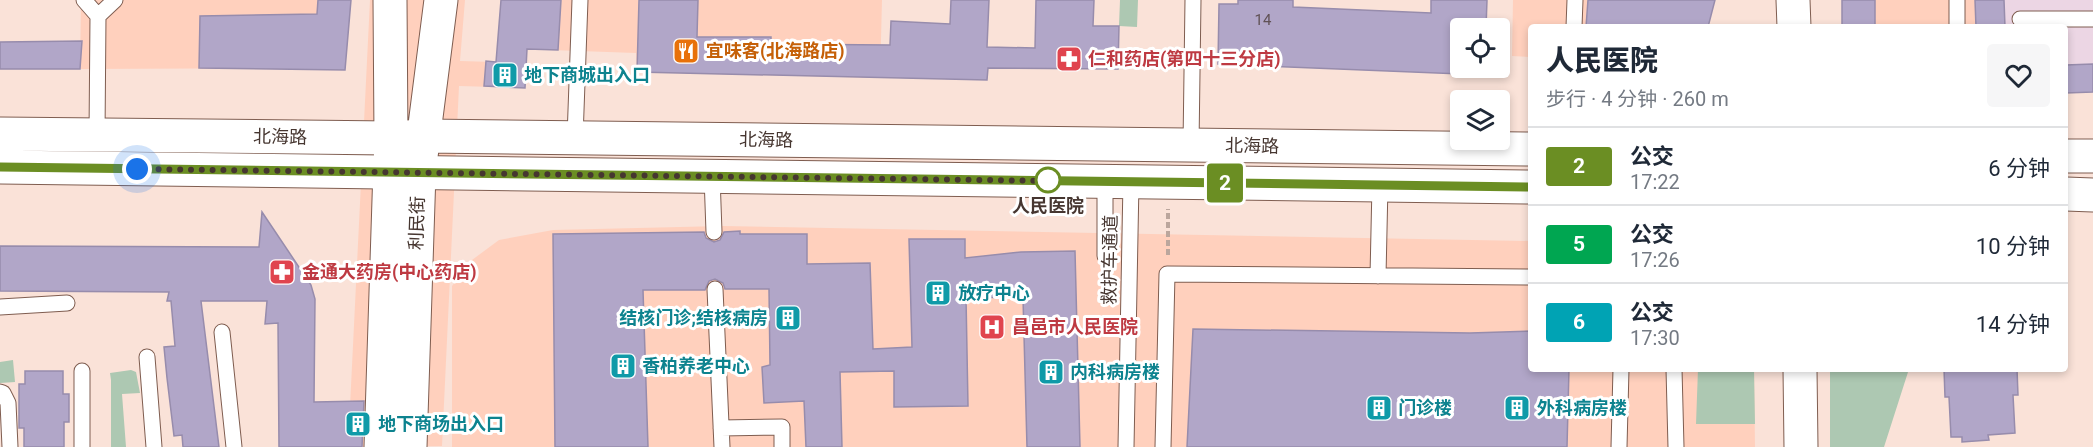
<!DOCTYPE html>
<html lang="zh">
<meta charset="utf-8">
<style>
:root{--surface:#fff;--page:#f6f6f7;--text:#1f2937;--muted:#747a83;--line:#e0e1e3}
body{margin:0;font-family:Roboto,"Noto Sans SC",sans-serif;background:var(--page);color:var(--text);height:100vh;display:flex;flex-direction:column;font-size:22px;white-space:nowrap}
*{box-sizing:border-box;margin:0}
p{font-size:20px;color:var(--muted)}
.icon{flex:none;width:33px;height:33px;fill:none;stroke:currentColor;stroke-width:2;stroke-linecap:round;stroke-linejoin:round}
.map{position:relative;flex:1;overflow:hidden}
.side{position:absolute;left:1528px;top:24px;width:540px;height:348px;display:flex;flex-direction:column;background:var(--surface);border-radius:6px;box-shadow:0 3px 9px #0003}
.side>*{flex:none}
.badge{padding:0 12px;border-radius:4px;font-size:21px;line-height:39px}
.tools{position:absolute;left:1450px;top:18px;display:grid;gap:12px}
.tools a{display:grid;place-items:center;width:60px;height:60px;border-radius:6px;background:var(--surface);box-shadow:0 3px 9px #0003;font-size:30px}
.you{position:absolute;width:30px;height:30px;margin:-15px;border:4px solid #fff;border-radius:50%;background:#1a73e8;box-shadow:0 0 0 9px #1a73e833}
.map>.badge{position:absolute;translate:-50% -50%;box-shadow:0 0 0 3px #fff}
.round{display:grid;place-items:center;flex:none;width:63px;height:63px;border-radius:6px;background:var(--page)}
.overview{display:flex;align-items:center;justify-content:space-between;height:102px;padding:0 18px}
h1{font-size:28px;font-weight:800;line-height:45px}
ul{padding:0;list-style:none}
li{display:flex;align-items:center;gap:18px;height:78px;padding:0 18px;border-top:2px solid var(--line)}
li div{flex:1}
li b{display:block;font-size:22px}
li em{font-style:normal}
li .badge{min-width:66px;font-weight:700;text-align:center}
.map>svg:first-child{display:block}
</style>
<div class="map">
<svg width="2093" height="447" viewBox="0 0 2093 447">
<rect width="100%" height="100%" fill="#fae2d8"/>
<path fill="#ffd0bd" d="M81 0H351L345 70 288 68 80 69Z
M370 0H465L460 61 526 63 525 88 459 86 442 446 348 447Z
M501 0H882L880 78 637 72 636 53 497 48Z
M1513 0H1714L1708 27H1532L1531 57 1512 56Z
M1842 0H1975L1976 27H1842Z
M722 226 1531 241 1532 369H1754L1755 447H452V286L472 260 499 240 553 230Z"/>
<path fill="#ecd6e4" d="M1975 0H2093V92L2066 93V27H1976Z"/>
<path fill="#adc8b2" d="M1120 0H1138L1137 27 1119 26Z
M13 360 15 382 0 383V362Z
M1698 369H1754L1755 424H1696Z
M1830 369H1909L1884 447H1830Z
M131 370 136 372 140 393 122 394 126 447H111V380L110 373Z"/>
<path fill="#b1a6c8" stroke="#978cac" stroke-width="1.5" d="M318 0H351L345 70 199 68 200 16 317 14Z
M501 0H561L558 50 527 49 525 88 484 86 486 61 496 62Z
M639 0H698L697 37H771V44L890 45 891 21 950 24 951 0H989L987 47 1035 48 1036 0H1094L1093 26H1119L1118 69 988 68 987 80 637 72Z
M1238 0H1293V7L1431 13V0H1487L1486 28H1461V74L1218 64 1219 4H1238Z
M1588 0H1715L1708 27H1586Z
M1842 0H1875V27H1842Z
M1975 0H2004L2005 27H1976Z
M82 41 80 69H0V42Z
M2093 64V92L2066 93V65Z
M262 212 311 285 315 299 314 402 364 401 362 447H279L278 323 265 324 267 301H201L219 447H183L182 435 174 436 167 378 164 347 175 346 171 301H167L169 292 0 291V246L259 247Z
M740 231V234H807V264L870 263 873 349 912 347 909 239H965V258L1021 252 1075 251 1080 447H1027L1023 298 966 297 968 406 894 407V371L840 372 842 447H806L804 401 764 403 762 367 770 365 769 289H725L723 283 715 279 709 281 705 290H643L648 447H555L553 234 704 232 706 238 714 242 720 240 724 232Z
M1193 329 1470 333 1532 331V369H1569L1567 447H1187Z
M1944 369H2017L2018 395H2013L2015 433 1988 435 1989 440 1962 442V437H1951L1949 397H1945Z
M25 371H63V394H69V422H64V447H24V428H19V384H25Z"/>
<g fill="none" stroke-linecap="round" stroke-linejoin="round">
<g stroke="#7f5d50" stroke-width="17">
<path id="lane" d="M84 0 98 16 115 0
M1957 0V27
M2020 19H2093
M1574 27 1575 0
M97 135 98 16
M575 138 580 0
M1191 145 1193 0
M712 176 714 232
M1105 181V256
M1378 276 1380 185
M715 289 722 447
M0 307 67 303
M222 332 234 447
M147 357 154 447
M1674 369 1676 447
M0 392 3 393 8 403 10 447
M721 428 782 427V447
M82 447V371
M1126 447 1131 182
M1163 447 1167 274 1532 277
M1619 447 1621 369"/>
</g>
<g stroke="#7f5d50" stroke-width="35">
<path id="secondary" d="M1793 0 1794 27
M1800 369 1801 447
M381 447 391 138 390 0
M410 447 419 172 441 0"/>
</g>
<g stroke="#7f5d50" stroke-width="35">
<path id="primary" d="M0 134 391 138 424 136 1532 149
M2066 156H2093
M0 167 1532 187
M2066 194 2093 195"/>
</g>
<path stroke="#bba69d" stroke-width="4" stroke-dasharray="6 3" stroke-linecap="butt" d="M1168 255V209"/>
<use href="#lane" stroke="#fff" stroke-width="15"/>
<use href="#secondary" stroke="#fff" stroke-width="33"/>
<use href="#primary" stroke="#fff" stroke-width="33"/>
</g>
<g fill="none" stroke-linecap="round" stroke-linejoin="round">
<g stroke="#fff" stroke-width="14">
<path id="line" d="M0 167 1532 187"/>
</g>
<use href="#line" stroke="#6b8e23" stroke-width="9"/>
<path stroke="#463630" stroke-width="6" stroke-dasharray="0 10.8" d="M137 169 1059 181 1048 180"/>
</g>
<defs>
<g id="restaurant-square" transform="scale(1.35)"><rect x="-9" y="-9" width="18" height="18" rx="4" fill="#e8710a" stroke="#fff"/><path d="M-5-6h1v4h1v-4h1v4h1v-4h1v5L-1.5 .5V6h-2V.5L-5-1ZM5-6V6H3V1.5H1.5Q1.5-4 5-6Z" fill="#fff"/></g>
<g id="pharmacy-square" transform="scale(1.35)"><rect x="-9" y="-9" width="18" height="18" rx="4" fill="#e0444e" stroke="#fff"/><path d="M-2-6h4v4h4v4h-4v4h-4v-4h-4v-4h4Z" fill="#fff"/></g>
<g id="building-square" transform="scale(1.35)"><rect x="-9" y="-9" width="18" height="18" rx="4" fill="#0f9aa8" stroke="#fff"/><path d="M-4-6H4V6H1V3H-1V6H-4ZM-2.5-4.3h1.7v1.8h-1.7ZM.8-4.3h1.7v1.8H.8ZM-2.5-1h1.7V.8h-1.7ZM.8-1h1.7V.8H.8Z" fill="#fff"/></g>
<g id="hospital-square" transform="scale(1.35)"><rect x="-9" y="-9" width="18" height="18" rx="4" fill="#e0444e" stroke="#fff"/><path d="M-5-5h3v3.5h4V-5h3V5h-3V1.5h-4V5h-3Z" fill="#fff"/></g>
</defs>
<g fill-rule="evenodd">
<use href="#restaurant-square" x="686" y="51"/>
<use href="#pharmacy-square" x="1069" y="59"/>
<use href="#building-square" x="505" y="75"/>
<use href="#pharmacy-square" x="282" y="272"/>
<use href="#building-square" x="938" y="293"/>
<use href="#building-square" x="788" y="318"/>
<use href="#hospital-square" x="992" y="327"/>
<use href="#building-square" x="623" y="366"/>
<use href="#building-square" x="1051" y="372"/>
<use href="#building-square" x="1379" y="408"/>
<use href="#building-square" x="1517" y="408"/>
<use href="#building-square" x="358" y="424"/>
</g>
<circle fill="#fff" stroke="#6b8e23" stroke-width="3" cx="1048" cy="180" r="12"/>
<g text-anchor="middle" stroke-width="6" stroke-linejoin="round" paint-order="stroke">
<g font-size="15" fill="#615256">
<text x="1263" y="25">14</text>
</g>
<g font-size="18" font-weight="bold" fill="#c56008" stroke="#fff" text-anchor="start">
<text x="706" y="57">宜味客(北海路店)</text>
</g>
<g font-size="18" font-weight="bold" fill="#be3a42" stroke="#fff" text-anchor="start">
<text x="1088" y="65">仁和药店(第四十三分店)</text>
<text x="302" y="278">金通大药房(中心药店)</text>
<text x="1012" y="333">昌邑市人民医院</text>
</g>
<g font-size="18" font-weight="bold" fill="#0d838f" stroke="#fff" text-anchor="start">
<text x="524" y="81">地下商城出入口</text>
<text x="958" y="299">放疗中心</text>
<text x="768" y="324" text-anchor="end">结核门诊;结核病房</text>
<text x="642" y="372">香柏养老中心</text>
<text x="1070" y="378">内科病房楼</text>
<text x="1398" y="414">门诊楼</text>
<text x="1537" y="414">外科病房楼</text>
<text x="378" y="430">地下商场出入口</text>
</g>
<g font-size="18" fill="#463630" stroke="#fff">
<text transform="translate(280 137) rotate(1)" y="6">北海路</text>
<text transform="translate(766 140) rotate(1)" y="6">北海路</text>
<text transform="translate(1252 146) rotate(1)" y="6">北海路</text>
<text transform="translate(417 223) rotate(-88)" y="6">利民街</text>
<text transform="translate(1110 260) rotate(-89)" y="6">救护车通道</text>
</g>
<g font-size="18" font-weight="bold" fill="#463630" stroke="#fff">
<text x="1048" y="212">人民医院</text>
</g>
</g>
</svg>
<div class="tools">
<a><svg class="icon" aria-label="locate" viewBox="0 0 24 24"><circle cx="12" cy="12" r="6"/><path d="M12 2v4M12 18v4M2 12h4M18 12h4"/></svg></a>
<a><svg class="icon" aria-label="layers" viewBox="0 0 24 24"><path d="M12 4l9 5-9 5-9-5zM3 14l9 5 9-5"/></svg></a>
</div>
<div class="you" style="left:137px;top:169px"></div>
<b class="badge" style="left:1225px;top:183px;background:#6b8e23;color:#fff">2</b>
<section class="side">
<div class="overview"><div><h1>人民医院</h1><p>步行 · 4 分钟 · 260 m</p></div><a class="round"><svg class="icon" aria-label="heart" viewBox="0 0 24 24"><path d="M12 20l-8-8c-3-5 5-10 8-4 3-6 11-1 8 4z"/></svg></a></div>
<ul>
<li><span class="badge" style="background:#6b8e23;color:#fff">2</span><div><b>公交</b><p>17:22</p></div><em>6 分钟</em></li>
<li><span class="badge" style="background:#00a651;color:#fff">5</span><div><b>公交</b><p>17:26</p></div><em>10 分钟</em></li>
<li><span class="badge" style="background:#00a3b4;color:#fff">6</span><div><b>公交</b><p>17:30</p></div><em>14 分钟</em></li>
</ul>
</section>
</div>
